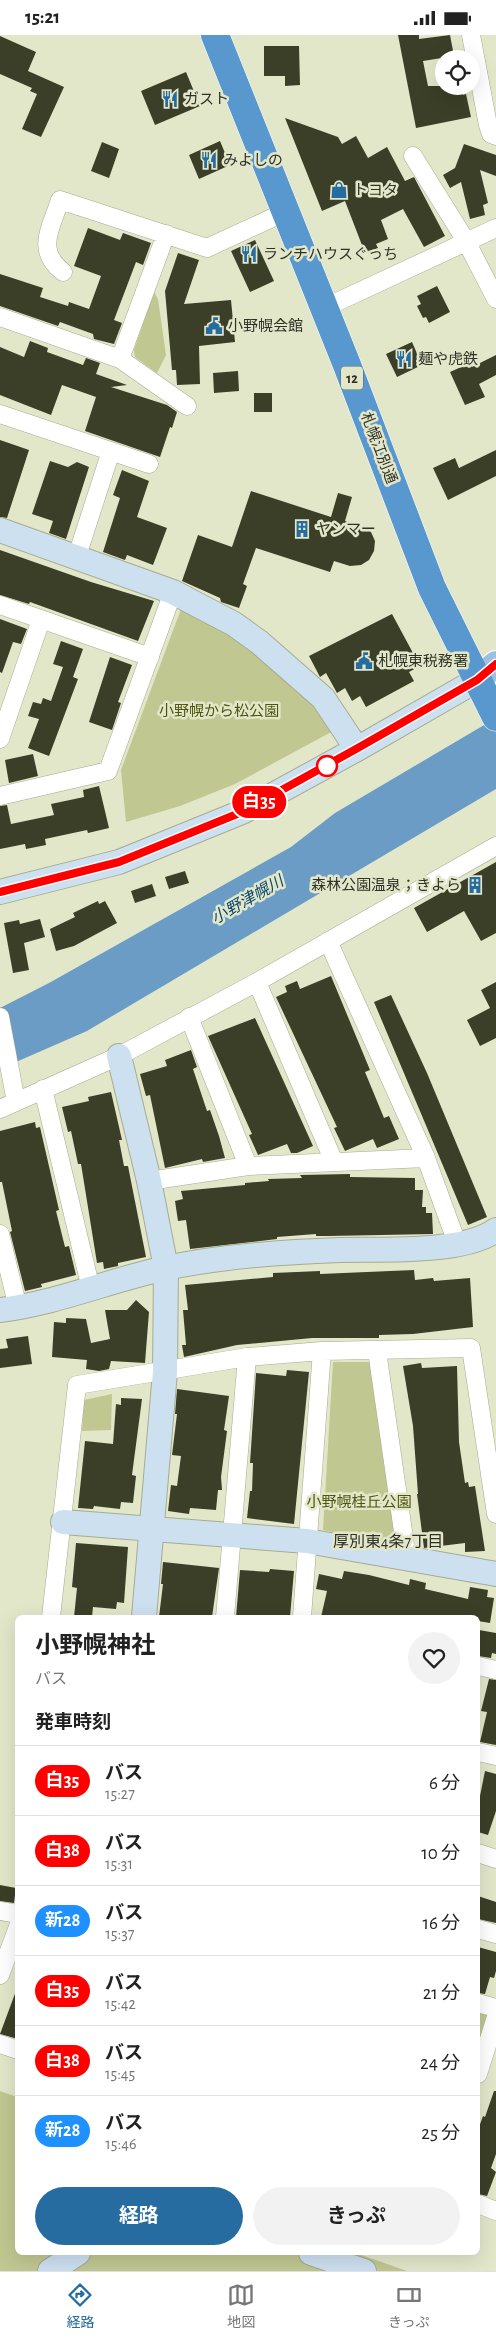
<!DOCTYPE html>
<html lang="ja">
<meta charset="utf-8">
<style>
:root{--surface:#fff;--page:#f2f2f2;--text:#222;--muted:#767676;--line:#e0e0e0;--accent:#266ca0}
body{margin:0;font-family:"Alegreya Sans","Noto Sans JP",sans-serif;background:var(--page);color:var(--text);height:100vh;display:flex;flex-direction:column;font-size:19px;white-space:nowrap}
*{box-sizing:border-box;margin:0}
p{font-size:16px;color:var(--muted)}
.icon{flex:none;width:28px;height:28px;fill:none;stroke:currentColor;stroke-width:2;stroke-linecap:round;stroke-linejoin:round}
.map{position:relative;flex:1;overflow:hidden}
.sheet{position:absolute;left:15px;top:1580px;width:465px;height:640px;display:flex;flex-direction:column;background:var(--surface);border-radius:8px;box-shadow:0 5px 20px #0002}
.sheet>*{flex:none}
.badge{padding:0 10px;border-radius:16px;font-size:18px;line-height:32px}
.fabs{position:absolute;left:435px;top:15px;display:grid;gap:10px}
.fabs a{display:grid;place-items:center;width:45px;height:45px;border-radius:50%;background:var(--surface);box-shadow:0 5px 20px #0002;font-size:25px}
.map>.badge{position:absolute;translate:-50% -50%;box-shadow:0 0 0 2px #fff}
h2{padding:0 20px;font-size:19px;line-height:45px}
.round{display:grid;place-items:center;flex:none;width:52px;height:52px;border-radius:26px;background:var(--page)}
.overview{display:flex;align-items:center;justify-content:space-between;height:85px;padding:0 20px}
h1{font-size:24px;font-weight:700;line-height:38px}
.action{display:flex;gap:10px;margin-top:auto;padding:10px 20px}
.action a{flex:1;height:58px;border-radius:30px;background:var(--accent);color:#fff;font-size:20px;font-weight:700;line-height:58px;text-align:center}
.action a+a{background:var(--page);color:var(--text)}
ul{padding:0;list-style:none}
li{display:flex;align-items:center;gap:15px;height:70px;padding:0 20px;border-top:1px solid var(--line)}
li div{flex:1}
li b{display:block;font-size:19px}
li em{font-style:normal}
li .badge{min-width:55px;font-weight:700;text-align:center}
.status{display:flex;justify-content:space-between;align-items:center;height:35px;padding:0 25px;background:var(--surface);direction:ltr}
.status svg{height:14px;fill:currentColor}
.tabs{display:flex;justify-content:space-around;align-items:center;height:70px;border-top:1px solid var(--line);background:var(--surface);font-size:14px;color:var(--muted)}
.tabs a{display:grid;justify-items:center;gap:2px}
.tabs .active{color:var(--accent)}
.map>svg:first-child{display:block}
</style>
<div class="status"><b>15:21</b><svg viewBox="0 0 49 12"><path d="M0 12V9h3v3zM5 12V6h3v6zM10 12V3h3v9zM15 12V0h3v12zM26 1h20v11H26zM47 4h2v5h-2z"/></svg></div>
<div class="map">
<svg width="496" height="2236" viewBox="0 0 496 2236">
<rect width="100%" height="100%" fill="#e2e7ca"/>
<path fill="#c0c791" d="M154 257 158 264 166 320 157 338 135 322 134 315Z
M181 574 234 596 317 671 333 696 235 749 180 771 126 787 121 735Z
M333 1327H373L399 1510 323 1495Z
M112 1359 111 1395 82 1396 84 1365Z
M478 1977 487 1980 478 2013Z
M0 2056 17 2062 18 2218H356L407 2236H0Z"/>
<path fill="#6b9cc6" d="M496 683V754L87 996 0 1034V973L49 948 291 812 335 778Z"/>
<path fill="#3c3f27" d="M398 0H419V4L450 0 454 21 423 26 428 51H461L463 60 466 59 471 82 416 93Z
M0 1 36 17 28 36 64 52 41 102 22 94 37 59 30 56 32 53 0 39Z
M264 11H299L300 50 285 51V41H264Z
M186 37 200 71 155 90 141 56Z
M285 83 338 102 342 109 356 101 368 123 387 112 405 146 414 142 445 201 424 212 403 174 381 185 388 204 376 209 378 213 365 218 345 166 322 176Z
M220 106 230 130 199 144 189 120Z
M102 107 119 114 109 143 91 136Z
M464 109 496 120V141L480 135 488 168 483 170 485 180 470 184 461 147 450 153 443 140 455 133Z
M88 193 120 205 123 198 151 208 143 230 136 227 114 285 122 288 114 309 94 304 93 299 60 287 58 291 0 271V239L43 253 40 262 68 271 69 267 89 274 101 241 74 231Z
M255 205 274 246 250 257 231 216Z
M178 218 199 225 184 269 231 265 235 307 199 311 200 349 177 350 176 335H172L165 256Z
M437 251 450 277 429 288 426 282 423 283 417 271 421 269 417 261Z
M30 306 48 313 47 317 83 330 86 323 100 328 96 339 127 350 111 352 167 370 177 377 172 393 170 392 160 422 85 396 96 362 62 350 51 380 0 360V312L24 322Z
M412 307 422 330 397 342 386 319Z
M496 320V340L479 349 485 362 465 370 450 337 470 328 472 332Z
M238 336 239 356 214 358 213 338Z
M254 358H272V377H254Z
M0 405 29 415 7 483 0 482Z
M496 415V441L448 465 433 433 455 423 459 433Z
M50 426 68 432 77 427 89 432 66 504 49 498 53 486 32 479Z
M122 435 149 446 137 482 167 493 153 530 127 520 125 525 103 517 120 463 113 460Z
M251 456 331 482 338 458 352 462 345 486 363 491 371 497 375 506 374 516 369 525 361 530 350 531 334 526 330 537 256 513 243 549 247 551 239 573 221 567 220 563 182 546 198 500 232 512Z
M0 515 91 547 154 566 138 606 30 567 29 569 0 560Z
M392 579 420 631 409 637 414 646 366 672 360 661 352 666 345 653 337 658 326 638 320 642 309 621Z
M0 584 27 594 21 609 13 607 2 638 0 637Z
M61 606 83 614 73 642 78 644 49 721 28 713 39 684 28 681 33 667 41 669 43 663 51 666 63 632 53 629Z
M110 622 132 630 118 667 121 668 112 695 89 687Z
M33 719 38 741 9 748 5 725Z
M99 751 109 793 88 798 87 795 45 804 46 810 26 814 25 809 0 814V771L7 770 11 789 54 780 51 769 84 762 83 755Z
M496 827V898L481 906 464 876 427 897 414 873Z
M185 836 189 848 169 854 165 842Z
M152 849 156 861 135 868 131 856Z
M98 866 99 869 105 866 117 888 74 911 56 916 50 894 75 882 73 878Z
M40 884 45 902 24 908 29 935 13 938 4 888 19 885 20 889Z
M331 941 370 1035 365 1037 384 1083 389 1081 399 1104 377 1113 373 1104 345 1116 334 1093 337 1092 276 962 287 957 285 951 297 946 300 954Z
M496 947V1003L480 1011 467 985 490 973 481 955Z
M391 960 427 1038 487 1182 468 1190 374 967Z
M255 983 313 1111 297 1118H291L287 1109 258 1120 249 1100 252 1099 208 1001Z
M191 1015 197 1032 193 1034 207 1076 210 1075 219 1101 225 1123 203 1127 202 1124 165 1133 150 1060 146 1061 140 1039 167 1031 165 1025Z
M111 1057 122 1105H119L124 1131H128L146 1222 118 1228V1231L104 1234 103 1227 97 1228 81 1129H78L71 1096 68 1097 62 1072 89 1066 88 1062Z
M35 1087 36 1093 40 1092 59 1175 56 1176 65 1212 69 1211 76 1240 41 1249 42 1252 25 1256 10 1197 12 1196 2 1147H0V1096Z
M350 1139V1142L415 1143V1155H423L422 1172H426V1178H432L433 1199 328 1201H316V1199L277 1202V1204L190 1214 186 1185 178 1186 175 1166 183 1164 181 1156 245 1150V1148L269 1146 268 1144 302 1143 300 1140Z
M414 1235 415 1245 433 1243 434 1246 470 1243 473 1292 413 1299 379 1300V1303H312L237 1310 184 1322 182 1310H186L183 1275H188L185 1250 273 1242V1238L320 1236V1239Z
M136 1265 149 1277 145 1328 111 1326 109 1334 99 1336 86 1334 87 1325 52 1322 54 1287 66 1288V1283L86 1284 91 1308 110 1304 105 1275H127Z
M28 1301 32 1329 0 1333V1314L8 1313 6 1304Z
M421 1328 422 1333 457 1331 459 1407 465 1448 468 1447 469 1452 475 1451 485 1516 465 1517V1508L424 1513 417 1459H418L413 1391 403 1331Z
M287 1335 309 1337 294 1489 247 1483 250 1456H252L253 1428H250L256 1338 286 1341Z
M177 1354 229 1361 224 1395 227 1396 221 1442 222 1455H218L216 1475 190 1473 189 1479 168 1476 171 1450 177 1451 181 1421 172 1420 177 1379H175Z
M121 1363 142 1364 132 1440 136 1441 133 1468 121 1467 120 1474 94 1471 93 1474 78 1473 85 1406 113 1409 116 1369 121 1370Z
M76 1508 128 1512 124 1568 117 1567 116 1574 93 1572 92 1582H74L77 1553 72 1552Z
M163 1527 219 1533 212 1582H159L163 1549H161Z
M270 1534 294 1536 290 1582H236L240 1535 269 1537Z
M344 1536 369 1540 409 1550 410 1544 426 1548 425 1554 468 1564 470 1552 488 1555 487 1562 494 1563 490 1588 478 1586V1582H321L327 1556 316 1554 319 1539 342 1544Z
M479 1595 496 1598V1619L492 1618 491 1623 478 1621Z
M489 1644 496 1645V1710L480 1707 487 1677 481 1676Z
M485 1736 496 1739V1776L488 1800 478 1797V1771Z
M0 1850 16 1853 14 1868 0 1866Z
M478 1861 496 1867V1888L478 1884Z
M478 1912 496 1917V1936L494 1943 490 1942 485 1959 478 1958Z
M16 1956H18V2004L0 1999Z
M494 2056H496V2119L491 2133 496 2137 487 2161 478 2159V2095L483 2081 485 2082Z"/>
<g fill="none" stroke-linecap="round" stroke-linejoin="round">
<g stroke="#a7ab8f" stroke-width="19">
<path id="street" d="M471 0 488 90 491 99 496 101
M413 121 466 206 496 264
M63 237C35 215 51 193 60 165L207 213 285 177
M324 273 496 193
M0 282 120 324 187 371
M120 324 166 199
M0 379 149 429
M77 521 111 416
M0 570 150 622
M0 704 41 585
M0 761 108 736 173 557
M328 906 426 1123 458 1211
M257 947 334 1127
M0 982 16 1067
M189 982 248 1131
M43 1054 91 1254
M0 1074 119 1021 257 947 496 811
M149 1146 248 1131 426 1123
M0 1199 18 1273
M377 1316 407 1524
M51 1582 77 1350 247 1322 322 1316 471 1313 496 1479
M225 1582 247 1322
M302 1582 322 1316
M478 1631 496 1635
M478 1717 496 1721
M478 1818 496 1824
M0 1876 18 1879
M478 1894 496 1899
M0 1940 18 1892
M478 1968 496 1973
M0 2009 18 2015
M478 2039 496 1982
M478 2169 496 2176"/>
</g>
<g stroke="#a7ab8f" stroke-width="26">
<path id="secondary" d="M0 495 173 557 234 589 259 607 323 663 357 714
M0 857 119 827 242 777 357 714 477 645
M119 1021 149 1146 166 1233 165 1337 144 1582
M0 1275C57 1268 110 1245 166 1233 222 1221 282 1217 340 1215 381 1214 463 1219 496 1195
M63 1487 307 1506 496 1539
M311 2218 364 2236
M50 2236 78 2218"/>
</g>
<g stroke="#fff" stroke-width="28">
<path id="primary" d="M477 645 496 629"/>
</g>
<g stroke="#fff" stroke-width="29">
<path id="highway" d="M215 0 347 330 432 553 496 682"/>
</g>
<use href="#street" stroke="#fff" stroke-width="18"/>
<use href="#secondary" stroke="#cde0f0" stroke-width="24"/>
<use href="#primary" stroke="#9bc1e2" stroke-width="26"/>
<use href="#highway" stroke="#5898ce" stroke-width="28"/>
</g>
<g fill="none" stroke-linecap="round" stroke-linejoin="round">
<g stroke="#fff" stroke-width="11">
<path id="line" d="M0 857 119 827 242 777 356 714 477 645 496 629"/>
</g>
<use href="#line" stroke="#f00" stroke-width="8"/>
</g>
<defs>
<g id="restaurant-bare" transform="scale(1.35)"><path d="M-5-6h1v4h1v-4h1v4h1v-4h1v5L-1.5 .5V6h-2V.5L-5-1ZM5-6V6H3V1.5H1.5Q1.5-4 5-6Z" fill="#266ca0" stroke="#e2e7ca" stroke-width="2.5" paint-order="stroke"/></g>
<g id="shop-bare" transform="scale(1.35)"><path d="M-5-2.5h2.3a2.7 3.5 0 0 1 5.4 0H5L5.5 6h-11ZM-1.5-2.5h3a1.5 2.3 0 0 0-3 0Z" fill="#266ca0" stroke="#e2e7ca" stroke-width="2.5" paint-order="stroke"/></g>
<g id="civic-bare" transform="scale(1.35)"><path d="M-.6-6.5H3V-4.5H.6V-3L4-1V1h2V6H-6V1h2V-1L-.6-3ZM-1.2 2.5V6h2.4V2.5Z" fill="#266ca0" stroke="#e2e7ca" stroke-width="2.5" paint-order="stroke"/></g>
<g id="building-bare" transform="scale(1.35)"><path d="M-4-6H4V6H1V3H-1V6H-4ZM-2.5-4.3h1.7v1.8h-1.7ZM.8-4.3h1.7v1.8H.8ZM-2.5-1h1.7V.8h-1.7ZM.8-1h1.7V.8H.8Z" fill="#266ca0" stroke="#e2e7ca" stroke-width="2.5" paint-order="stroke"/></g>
</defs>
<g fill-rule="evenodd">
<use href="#restaurant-bare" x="170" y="64"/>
<use href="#restaurant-bare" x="209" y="125"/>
<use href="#shop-bare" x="339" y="155"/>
<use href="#restaurant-bare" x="249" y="219"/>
<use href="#civic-bare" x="214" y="291"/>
<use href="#restaurant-bare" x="404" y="324"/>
<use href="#building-bare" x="302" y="494"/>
<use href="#civic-bare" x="364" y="626"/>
<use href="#building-bare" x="475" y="850"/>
</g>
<circle fill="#fff" stroke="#f00" stroke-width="2.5" cx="327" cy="731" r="10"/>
<g text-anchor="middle" stroke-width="5" stroke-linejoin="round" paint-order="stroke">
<rect fill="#e2e7ca" stroke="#656857" stroke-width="1" x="341" y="331.5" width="22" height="23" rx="4"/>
<g font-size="14" font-weight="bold" fill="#303126">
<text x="352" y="348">12</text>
</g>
<g font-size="15" fill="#303126" stroke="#e2e7ca" text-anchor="start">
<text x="184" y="69">ガスト</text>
<text x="223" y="130">みよしの</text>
<text x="353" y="160">トヨタ</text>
<text x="263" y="224">ランチハウスぐっち</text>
<text x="228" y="296">小野幌会館</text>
<text x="418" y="329">麺や虎鉄</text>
<text x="316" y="499">ヤンマー</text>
<text x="378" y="631">札幌東税務署</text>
<text x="461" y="855" text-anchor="end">森林公園温泉；きよら</text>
</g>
<g font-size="15" fill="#303126" stroke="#e2e7ca">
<text transform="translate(379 413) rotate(69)" y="5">札幌江別通</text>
</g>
<g font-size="15" fill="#4f550e" stroke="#e2e7ca">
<text x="219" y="681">小野幌から松公園</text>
<text x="359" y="1472">小野幌桂丘公園</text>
</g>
<g font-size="16" font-style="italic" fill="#0c476f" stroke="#e2e7ca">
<text transform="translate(247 864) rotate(-30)" y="6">小野津幌川</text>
</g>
<g font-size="16" fill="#303126" stroke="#e2e7ca">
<text x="388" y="1512">厚別東4条7丁目</text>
</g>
</g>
</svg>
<div class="fabs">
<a><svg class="icon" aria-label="locate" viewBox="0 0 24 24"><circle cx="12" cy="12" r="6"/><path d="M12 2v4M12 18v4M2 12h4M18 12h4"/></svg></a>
</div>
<b class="badge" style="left:259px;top:767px;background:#f00;color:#fff">白35</b>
<section class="sheet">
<div class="overview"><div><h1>小野幌神社</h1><p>バス</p></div><a class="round"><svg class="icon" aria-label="heart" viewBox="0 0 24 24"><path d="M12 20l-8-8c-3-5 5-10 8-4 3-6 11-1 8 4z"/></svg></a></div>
<h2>発車時刻</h2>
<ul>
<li><span class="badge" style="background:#f00;color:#fff">白35</span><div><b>バス</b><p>15:27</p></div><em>6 分</em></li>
<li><span class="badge" style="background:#f00;color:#fff">白38</span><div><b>バス</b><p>15:31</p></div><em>10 分</em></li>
<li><span class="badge" style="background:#1e90ff;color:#fff">新28</span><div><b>バス</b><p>15:37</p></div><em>16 分</em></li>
<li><span class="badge" style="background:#f00;color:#fff">白35</span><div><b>バス</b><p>15:42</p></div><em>21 分</em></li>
<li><span class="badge" style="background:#f00;color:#fff">白38</span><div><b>バス</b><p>15:45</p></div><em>24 分</em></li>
<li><span class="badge" style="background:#1e90ff;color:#fff">新28</span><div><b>バス</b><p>15:46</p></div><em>25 分</em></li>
</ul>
<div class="action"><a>経路</a><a>きっぷ</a></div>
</section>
</div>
<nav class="tabs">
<a class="active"><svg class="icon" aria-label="directions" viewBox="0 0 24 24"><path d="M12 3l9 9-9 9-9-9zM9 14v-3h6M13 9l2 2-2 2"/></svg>経路</a>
<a><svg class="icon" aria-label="map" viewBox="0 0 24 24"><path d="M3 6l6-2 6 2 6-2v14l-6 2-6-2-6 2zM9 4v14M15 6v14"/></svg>地図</a>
<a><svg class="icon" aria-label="tickets" viewBox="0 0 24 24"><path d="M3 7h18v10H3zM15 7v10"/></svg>きっぷ</a>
</nav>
